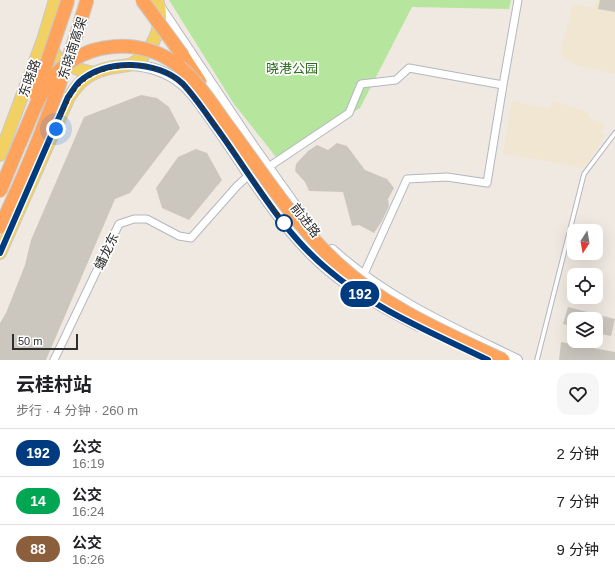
<!DOCTYPE html>
<html lang="zh">
<meta charset="utf-8">
<style>
:root{--surface:#fff;--page:#f6f6f6;--text:#202124;--muted:#757577;--line:#e0e0e0}
body{margin:0;font-family:Helvetica,"Noto Sans SC",sans-serif;background:var(--page);color:var(--text);height:100vh;display:flex;flex-direction:column;font-size:15px;white-space:nowrap}
*{box-sizing:border-box;margin:0}
p{font-size:13px;color:var(--muted)}
.icon{flex:none;width:22px;height:22px;fill:none;stroke:currentColor;stroke-width:2;stroke-linecap:round;stroke-linejoin:round}
.map{position:relative;height:360px;overflow:hidden}
.drawer{display:flex;flex-direction:column;background:var(--surface);flex:1}
.drawer>*{flex:none}
.badge{padding:0 8px;border-radius:13px;font-size:14px;line-height:26px}
.needle{width:26px;rotate:191deg}
.tools{position:absolute;left:567px;top:224px;display:grid;gap:8px}
.tools a{display:grid;place-items:center;width:36px;height:36px;border-radius:8px;background:var(--surface);box-shadow:0 4px 16px #0002;font-size:20px}
.scale{position:absolute;left:12px;bottom:10px;width:66px;box-sizing:border-box;padding-left:4px;border:2px solid #2e2e2e;border-top:0;font-size:11px;line-height:14px;white-space:nowrap;color:#2e2e2e;-webkit-text-stroke:3px #fff;paint-order:stroke}
.you{position:absolute;width:20px;height:20px;margin:-10px;border:3px solid #fff;border-radius:50%;background:#1a73e8;box-shadow:0 0 0 6px #1a73e833}
.map>.badge{position:absolute;translate:-50% -50%;box-shadow:0 0 0 2px #fff}
.round{display:grid;place-items:center;flex:none;width:42px;height:42px;border-radius:12px;background:var(--page)}
.overview{display:flex;align-items:center;justify-content:space-between;height:68px;padding:0 16px}
h1{font-size:19px;font-weight:700;line-height:30px}
ul{padding:0;list-style:none}
li{display:flex;align-items:center;gap:12px;height:48px;padding:0 16px;border-top:1px solid var(--line)}
li div{flex:1}
li b{display:block;font-size:15px}
li em{font-style:normal}
li .badge{min-width:44px;font-weight:700;text-align:center}
.map>svg:first-child{display:block}
</style>
<div class="map">
<svg width="615" height="360" viewBox="0 0 615 360">
<rect width="100%" height="100%" fill="#efe9e1"/>
<path fill="#f0e6d1" d="M597 0H615V74L576 65 565 60 560 52 573 4 594 8Z
M512 101 550 109 552 101 589 112 588 117 604 124 600 132 606 135 584 168 503 153Z"/>
<path fill="#b6e59e" d="M169 0H511L509 9 412 7 360 108 276 157 234 104Z"/>
<path fill="#cbc7bf" d="M600 0H615V12L598 9Z
M141 95 157 98 169 107 180 128 130 193 115 199 46 360H0V323L6 313 25 265 31 240 84 117Z
M337 143 347 146 365 170 387 179 394 188 388 199 389 206 382 221 374 233 359 225 352 226 343 192 309 191 305 182 295 171 296 164 308 151 317 145 328 150Z
M196 149 207 153 222 180 189 220 162 208 156 188 178 157Z
M568 307 615 319 611 336 596 333V319H574V327L563 324Z
M561 342 615 352V360H559Z"/>
<g fill="none" stroke-linecap="round" stroke-linejoin="round">
<g stroke="#b4b7c1" stroke-width="5.5">
<path id="lane" d="M537 360 584 174 615 133"/>
</g>
<g stroke="#b4b7c1" stroke-width="9">
<path id="street" d="M267 168 349 113 361 84 396 80 409 68 503 85 518 0
M363 276 407 179 447 177 487 183 503 85
M54 360 119 224 134 219H147L179 236 191 238 237 186 249 175"/>
</g>
<g stroke="#b4b7c1" stroke-width="12">
<path id="secondary" d="M161 9 254 148 308 224
M131 65C149 66 166 71 181 83 195 94 206 113 217 128 246 169 273 215 309 252 340 284 379 306 419 326
M332 250C386 299 452 328 517 360"/>
</g>
<g stroke="#c9c9c9" stroke-width="14">
<path id="primary" d="M49 41C51 45 52 50 54 53 62 65 81 71 94 73
M0 155 43 40 55 0
M0 253 69 97C81 79 92 71 114 67 119 66 127 66 132 64 153 53 166 22 157 0"/>
</g>
<g stroke="#c9c9c9" stroke-width="15">
<path id="highway" d="M183 56 200 82"/>
</g>
<use href="#lane" stroke="#fff" stroke-width="3.5"/>
<use href="#street" stroke="#fff" stroke-width="7"/>
<use href="#secondary" stroke="#fff" stroke-width="10"/>
<use href="#primary" stroke="#f2d163" stroke-width="12"/>
<use href="#highway" stroke="#ffa35c" stroke-width="13"/>
<g stroke="#c9c9c9" stroke-width="15" stroke-linecap="butt">
<path id="highway-bridge" d="M142 0 183 56
M36 95 68 0
M18 147C29 124 37 95 54 76 85 41 139 37 176 64 197 80 212 104 227 125 260 169 296 226 337 263 384 307 445 333 503 360
M0 191 21 140
M0 227C35 154 64 78 87 0"/>
</g>
<use href="#highway-bridge" stroke="#ffa35c" stroke-width="13"/>
</g>
<g fill="none" stroke-linecap="round" stroke-linejoin="round">
<g stroke="#fff" stroke-width="9">
<path id="line" d="M0 253 68 97C72 92 75 86 79 82 105 58 158 60 183 84 196 98 207 115 218 130 252 177 281 230 326 268 373 309 433 333 488 360"/>
</g>
<use href="#line" stroke="#003b80" stroke-width="6"/>
<path stroke="#2e2e2e" stroke-width="4" stroke-dasharray="0 7.2" d="M56 129C69 95 77 73 117 67 141 63 163 67 182 84 195 95 205 112 216 126 239 159 261 193 286 225L284 223"/>
</g>
<circle fill="#fff" stroke="#003b80" stroke-width="2" cx="284" cy="223" r="8"/>
<g text-anchor="middle" stroke-width="3.5" stroke-linejoin="round" paint-order="stroke">
<g font-size="13" fill="#2e2e2e" stroke="#fff">
<text transform="translate(72 48) rotate(-72)" y="5">东晓南高架</text>
<text transform="translate(29 78) rotate(-70)" y="5">东晓路</text>
<text transform="translate(306 220) rotate(52)" y="5">前进路</text>
<text transform="translate(106 251) rotate(-64)" y="5">蟠龙东</text>
</g>
<g font-size="13" fill="#2c6e1b" stroke="#fff">
<text x="292" y="73">晓港公园</text>
</g>
</g>
</svg>
<div class="tools">
<a><svg class="needle" viewBox="-14 -14 28 28"><path d="M0-13l5 13h-10z" fill="#e53935"/><path d="M0 13l5-13h-10z" fill="#757577"/></svg></a>
<a><svg class="icon" aria-label="locate" viewBox="0 0 24 24"><circle cx="12" cy="12" r="6"/><path d="M12 2v4M12 18v4M2 12h4M18 12h4"/></svg></a>
<a><svg class="icon" aria-label="layers" viewBox="0 0 24 24"><path d="M12 4l9 5-9 5-9-5zM3 14l9 5 9-5"/></svg></a>
</div>
<div class="scale">50 m</div>
<div class="you" style="left:56px;top:129px"></div>
<b class="badge" style="left:360px;top:294px;background:#003b80;color:#fff">192</b>
</div>
<section class="drawer">
<div class="overview"><div><h1>云桂村站</h1><p>步行 · 4 分钟 · 260 m</p></div><a class="round"><svg class="icon" aria-label="heart" viewBox="0 0 24 24"><path d="M12 20l-8-8c-3-5 5-10 8-4 3-6 11-1 8 4z"/></svg></a></div>
<ul>
<li><span class="badge" style="background:#003b80;color:#fff">192</span><div><b>公交</b><p>16:19</p></div><em>2 分钟</em></li>
<li><span class="badge" style="background:#00a651;color:#fff">14</span><div><b>公交</b><p>16:24</p></div><em>7 分钟</em></li>
<li><span class="badge" style="background:#8b5e3c;color:#fff">88</span><div><b>公交</b><p>16:26</p></div><em>9 分钟</em></li>
</ul>
</section>
